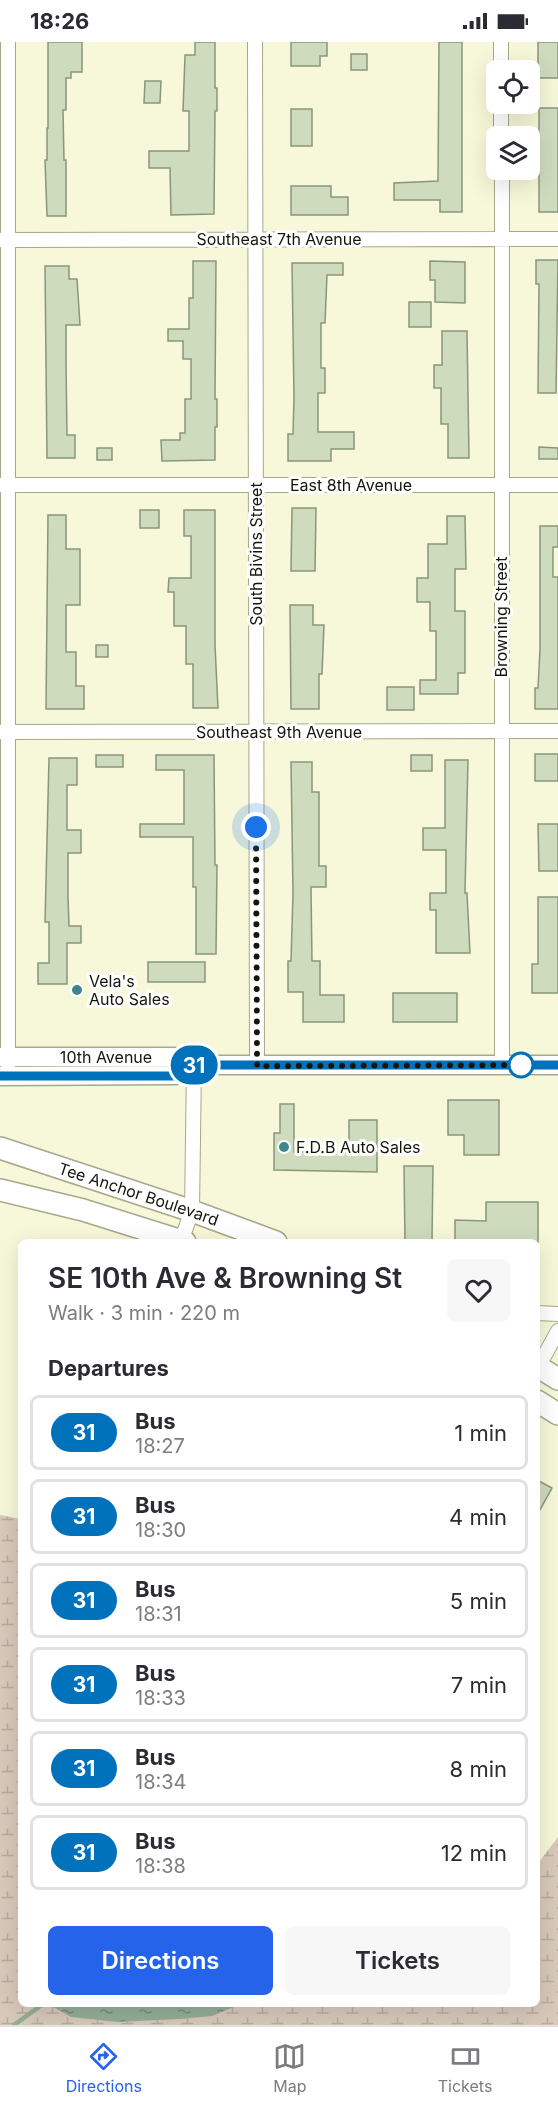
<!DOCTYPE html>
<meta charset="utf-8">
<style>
:root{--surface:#fff;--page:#f7f7f7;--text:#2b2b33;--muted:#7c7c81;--line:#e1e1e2;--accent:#2563eb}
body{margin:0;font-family:Inter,sans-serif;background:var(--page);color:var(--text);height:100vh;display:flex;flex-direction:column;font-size:22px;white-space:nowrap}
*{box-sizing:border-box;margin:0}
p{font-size:20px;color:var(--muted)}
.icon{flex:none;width:33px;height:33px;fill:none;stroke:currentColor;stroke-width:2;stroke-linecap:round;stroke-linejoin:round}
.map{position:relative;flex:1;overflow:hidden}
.drawer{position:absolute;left:18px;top:1197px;width:522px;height:768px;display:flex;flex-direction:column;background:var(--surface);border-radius:9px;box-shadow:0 6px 24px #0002}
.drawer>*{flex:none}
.badge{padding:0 12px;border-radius:20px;font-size:21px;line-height:39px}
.controls{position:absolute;left:486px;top:18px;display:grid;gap:12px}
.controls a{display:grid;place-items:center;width:54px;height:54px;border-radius:9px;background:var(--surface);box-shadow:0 6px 24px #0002;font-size:30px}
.you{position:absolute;width:30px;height:30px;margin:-15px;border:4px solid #fff;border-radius:50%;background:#1a73e8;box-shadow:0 0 0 9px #1a73e833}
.map>.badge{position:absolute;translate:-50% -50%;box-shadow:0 0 0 3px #fff}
h2{padding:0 30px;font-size:22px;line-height:54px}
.round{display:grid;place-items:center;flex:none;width:63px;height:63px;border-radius:9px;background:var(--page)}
.summary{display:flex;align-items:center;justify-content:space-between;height:102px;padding:0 30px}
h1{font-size:28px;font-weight:600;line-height:45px}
.primary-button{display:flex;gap:12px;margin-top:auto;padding:12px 30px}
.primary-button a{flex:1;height:69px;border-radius:9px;background:var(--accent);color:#fff;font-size:24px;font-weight:600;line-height:69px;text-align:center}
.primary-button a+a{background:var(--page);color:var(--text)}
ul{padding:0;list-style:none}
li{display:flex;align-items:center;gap:18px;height:75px;margin:0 12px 9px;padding:0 18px;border:3px solid var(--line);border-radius:9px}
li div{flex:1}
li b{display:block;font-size:22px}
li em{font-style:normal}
li .badge{min-width:66px;font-weight:700;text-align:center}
.status{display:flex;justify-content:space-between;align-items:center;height:42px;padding:0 30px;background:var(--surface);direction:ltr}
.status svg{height:16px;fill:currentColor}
.tabs{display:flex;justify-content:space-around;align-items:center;height:84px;border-top:2px solid var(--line);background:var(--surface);font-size:16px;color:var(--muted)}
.tabs a{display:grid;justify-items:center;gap:3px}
.tabs .selected{color:var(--accent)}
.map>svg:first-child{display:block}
</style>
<div class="status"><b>18:26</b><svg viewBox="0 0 49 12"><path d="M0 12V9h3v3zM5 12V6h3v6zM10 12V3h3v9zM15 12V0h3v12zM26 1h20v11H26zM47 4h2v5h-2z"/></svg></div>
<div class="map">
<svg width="558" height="1983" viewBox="0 0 558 1983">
<defs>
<pattern id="wetland-marsh" width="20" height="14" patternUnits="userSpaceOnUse" patternTransform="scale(1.5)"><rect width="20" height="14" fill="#d8c9ba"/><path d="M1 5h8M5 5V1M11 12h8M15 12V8" fill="none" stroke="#b8ac9f"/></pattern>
<pattern id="water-ripples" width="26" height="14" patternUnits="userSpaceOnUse" patternTransform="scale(1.5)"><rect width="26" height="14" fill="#95ae97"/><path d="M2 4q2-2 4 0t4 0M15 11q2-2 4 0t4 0" fill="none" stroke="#788c79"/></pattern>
</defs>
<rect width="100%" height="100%" fill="#f7f7d9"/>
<path fill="url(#wetland-marsh)" d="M0 1473 21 1477V1962H537V1818L539 1820 558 1795V1983H0Z"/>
<path fill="url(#water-ripples)" d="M48 1962H241L212 1974 180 1977 117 1980 71 1975Z"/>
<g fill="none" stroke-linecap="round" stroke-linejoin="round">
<path stroke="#95ae97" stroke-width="4.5" d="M14 1983 43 1962"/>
</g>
<path fill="#cedbbd" stroke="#8a967c" stroke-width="1.5" d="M48 0H82V30H71V36H66V68H63L64 118H66V174H47L45 118H47V86H48Z
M195 0H215V46H217V69H215L214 172 171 173 170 126H149V109H189V69H183L185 13H195Z
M291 0H327V14H320V24H291Z
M439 0H462V170H440V158H394V141L438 139Z
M538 0H558V36H538Z
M351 12H367V28H351Z
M145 39H161L160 61H144Z
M539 66H558V170H539Z
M291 67H312V104H291Z
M291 144H331V155H348V173H291Z
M536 218H558L556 351H538L539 242H536Z
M193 219H216L215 357H217V385H215V418L162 419 161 398H180V391H185V357H191V317H183V299H168V287H189V256H193Z
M430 219 465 220V261L435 260V238H430Z
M292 221H343V233H327L325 281H321V326H325V351H318V390H354V407H331V419H288V392H293L294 356Z
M45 224H69V237H77L80 283H66V319L67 393H75V416H47Z
M409 260H431V285H409Z
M442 289H467L469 416H448V382H441V346H434V323H442Z
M539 405 558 406V417H539Z
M97 406H112V418H97Z
M292 466H316L315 529H291Z
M140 468H159V486H140Z
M184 468H215V603L218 666H193V622H186V584H174V550H168L169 536H191V494H184Z
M48 473H66V507H80V563H66V610H76V644H84V667H46Z
M447 474H465L466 527H455V569H465V631H458V652H420V638H436V589H430V560H417V536H428V502H447Z
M540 484H558V505H553V535H558V667H535V646H538L540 607Z
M290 563H313V583H324L322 632H319V667H291Z
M96 603H108V615H96Z
M387 645H414V668H387Z
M535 712H558V739H535Z
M96 713H123V725H96Z
M156 713H214L215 823H217L216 912H196V845H193V795H140V782H184V728H156Z
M411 713H432V729H411Z
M49 716H77V743H67V788H81V811H68V854L69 884H81V901H67V942H38V921H49V880H45Z
M445 718H468L465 851H467L470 911H436V868H430V851H446V808H423V786H445Z
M291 720H312V750H319V824H326V845H311L312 919H320V953H344V980H303V950H288V919H291L293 851Z
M538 782H558V829H539Z
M538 855H558V951H532V922H538Z
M148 920H205V940H148Z
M393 951H457V980H393Z
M448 1058H499V1113H464V1093H448Z
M280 1062H294V1110H349V1078H377V1130L274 1128V1091H280Z
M404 1124H433L432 1200H405Z
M486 1160H538V1200H455V1178L486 1179Z
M537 1438 552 1446 537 1473Z"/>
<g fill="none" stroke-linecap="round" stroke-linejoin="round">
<g stroke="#a7a78b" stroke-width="16">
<path id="minor" d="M255 0 257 1024
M501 0V28
M501 62V94
M0 198 558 197
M0 443H558
M0 690 558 689
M502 1023V128
M8 1034V0
M181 1199 192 1169 194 1023
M537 1271 558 1272
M537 1327 558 1289"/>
</g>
<g stroke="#a7a78b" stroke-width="21">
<g id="secondary">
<path id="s1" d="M0 1015H175L194 1023H558"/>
<path d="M0 1034 175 1033 194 1023"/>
</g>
</g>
<g stroke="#a7a78b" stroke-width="24">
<g id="primary">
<path id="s2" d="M0 1106 192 1169 276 1200"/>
<path d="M0 1148 83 1168 185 1200"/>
<path d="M537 1324 558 1337"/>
<path d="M537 1359 558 1372"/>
</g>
</g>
<use href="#minor" stroke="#fff" stroke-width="14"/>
<use href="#secondary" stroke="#fff" stroke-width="18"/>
<use href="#primary" stroke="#fff" stroke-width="21"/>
</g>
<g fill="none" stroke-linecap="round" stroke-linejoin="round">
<g stroke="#fff" stroke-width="14">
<path id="line" d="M0 1034H175L194 1023H558"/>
</g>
<use href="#line" stroke="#0072bc" stroke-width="9"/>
<path stroke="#15150a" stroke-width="6" stroke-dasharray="0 10.8" d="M256 785 257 1024 521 1023"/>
</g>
<g fill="#3e858e" stroke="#fff" stroke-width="2">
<circle cx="77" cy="948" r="6"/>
<circle cx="284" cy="1105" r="6"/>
</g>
<circle fill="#fff" stroke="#0072bc" stroke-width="3" cx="521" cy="1023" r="12"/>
<g text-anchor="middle" stroke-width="6" stroke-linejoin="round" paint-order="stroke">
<g font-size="16" fill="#15150a" stroke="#fff">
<text x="279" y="203">Southeast 7th Avenue</text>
<text x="351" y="449">East 8th Avenue</text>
<text transform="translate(256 512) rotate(-90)" y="6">South Bivins Street</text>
<text transform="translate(501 575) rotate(-90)" y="6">Browning Street</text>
<text x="279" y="696">Southeast 9th Avenue</text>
<text dy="6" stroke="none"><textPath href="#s1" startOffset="106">10th Avenue</textPath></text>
<text dy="6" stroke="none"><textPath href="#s2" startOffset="146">Tee Anchor Boulevard</textPath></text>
</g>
<g font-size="16" fill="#15150a" stroke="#fff" text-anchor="start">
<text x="89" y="945">Vela's<tspan x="89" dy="18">Auto Sales</tspan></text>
<text x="296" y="1111">F.D.B Auto Sales</text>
</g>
</g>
</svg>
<div class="controls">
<a><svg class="icon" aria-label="locate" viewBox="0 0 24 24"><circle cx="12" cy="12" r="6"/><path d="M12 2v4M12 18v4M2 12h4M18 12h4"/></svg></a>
<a><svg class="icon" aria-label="layers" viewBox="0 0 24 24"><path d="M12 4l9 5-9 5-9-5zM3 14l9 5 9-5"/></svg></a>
</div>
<div class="you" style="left:256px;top:785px"></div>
<b class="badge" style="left:194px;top:1023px;background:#0072bc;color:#fff">31</b>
<section class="drawer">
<div class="summary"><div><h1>SE 10th Ave &amp; Browning St</h1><p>Walk · 3 min · 220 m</p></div><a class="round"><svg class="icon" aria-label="heart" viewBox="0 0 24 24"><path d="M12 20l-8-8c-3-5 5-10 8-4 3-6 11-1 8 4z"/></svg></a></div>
<h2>Departures</h2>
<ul>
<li><span class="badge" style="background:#0072bc;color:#fff">31</span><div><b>Bus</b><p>18:27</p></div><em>1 min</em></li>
<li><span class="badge" style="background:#0072bc;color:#fff">31</span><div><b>Bus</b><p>18:30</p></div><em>4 min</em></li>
<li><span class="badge" style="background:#0072bc;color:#fff">31</span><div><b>Bus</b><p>18:31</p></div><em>5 min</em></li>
<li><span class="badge" style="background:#0072bc;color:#fff">31</span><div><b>Bus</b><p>18:33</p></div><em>7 min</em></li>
<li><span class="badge" style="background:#0072bc;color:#fff">31</span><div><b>Bus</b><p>18:34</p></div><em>8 min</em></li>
<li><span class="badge" style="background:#0072bc;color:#fff">31</span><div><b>Bus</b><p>18:38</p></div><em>12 min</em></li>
</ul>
<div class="primary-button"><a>Directions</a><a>Tickets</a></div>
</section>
</div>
<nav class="tabs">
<a class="selected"><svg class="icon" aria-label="directions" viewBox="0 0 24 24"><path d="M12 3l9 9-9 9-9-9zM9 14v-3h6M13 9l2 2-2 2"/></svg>Directions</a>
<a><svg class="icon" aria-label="map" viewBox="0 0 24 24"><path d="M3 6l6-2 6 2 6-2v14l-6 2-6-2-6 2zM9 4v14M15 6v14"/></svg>Map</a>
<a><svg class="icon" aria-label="tickets" viewBox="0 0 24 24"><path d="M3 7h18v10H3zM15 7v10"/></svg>Tickets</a>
</nav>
